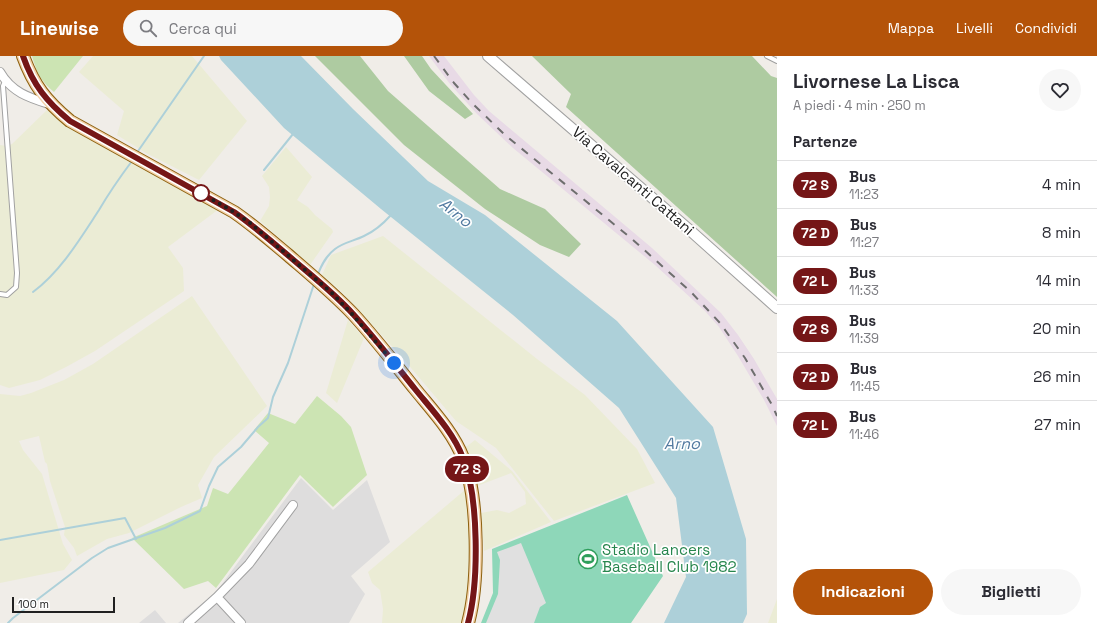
<!DOCTYPE html>
<html lang="it">
<meta charset="utf-8">
<style>
:root{--surface:#fff;--page:#f7f7f7;--text:#2b2b33;--muted:#7c7c81;--line:#e1e1e2;--accent:#b45309}
body{margin:0;font-family:"Space Grotesk",sans-serif;background:var(--page);color:var(--text);height:100vh;display:flex;flex-direction:column;font-size:15px;white-space:nowrap}
*{box-sizing:border-box;margin:0}
p{font-size:13px;color:var(--muted)}
.icon{flex:none;width:22px;height:22px;fill:none;stroke:currentColor;stroke-width:2;stroke-linecap:round;stroke-linejoin:round}
.map{position:relative;flex:1;overflow:hidden}
.details{display:flex;flex-direction:column;background:var(--surface);width:320px}
.details>*{flex:none}
.badge{padding:0 8px;border-radius:13px;font-size:14px;line-height:26px}
.scale{position:absolute;left:12px;bottom:10px;width:103px;box-sizing:border-box;padding-left:4px;border:2px solid #202020;border-top:0;font-size:11px;line-height:14px;white-space:nowrap;color:#202020;-webkit-text-stroke:3px #fff;paint-order:stroke}
.you{position:absolute;width:20px;height:20px;margin:-10px;border:3px solid #fff;border-radius:50%;background:#1a73e8;box-shadow:0 0 0 6px #1a73e833}
.map>.badge{position:absolute;translate:-50% -50%;box-shadow:0 0 0 2px #fff}
h2{padding:0 16px;font-size:15px;line-height:36px}
.round{display:grid;place-items:center;flex:none;width:42px;height:42px;border-radius:21px;background:var(--page)}
.summary{display:flex;align-items:center;justify-content:space-between;height:68px;padding:0 16px}
h1{font-size:19px;font-weight:800;line-height:30px}
.action{display:flex;gap:8px;margin-top:auto;padding:8px 16px}
.action a{flex:1;height:46px;border-radius:24px;background:var(--accent);color:#fff;font-size:16px;font-weight:800;line-height:46px;text-align:center}
.action a+a{background:var(--page);color:var(--text)}
ul{padding:0;list-style:none}
li{display:flex;align-items:center;gap:12px;height:48px;padding:0 16px;border-top:1px solid var(--line)}
li div{flex:1}
li b{display:block;font-size:15px}
li em{font-style:normal}
li .badge{min-width:44px;font-weight:700;text-align:center}
header{display:flex;align-items:center;gap:24px;box-sizing:border-box;height:56px;padding:0 20px;background:var(--accent);color:#fff}
header strong{font-size:19px}
nav{display:flex;gap:22px;margin-inline-start:auto;font-size:14px}
.search{width:280px;height:36px;background:var(--page);display:flex;align-items:center;gap:10px;box-sizing:border-box;padding:0 14px;border-radius:22px;color:var(--muted);font-size:15px}
main{display:flex;flex:1;min-height:0}
.map>svg:first-child{display:block}
</style>
<header>
<strong>Linewise</strong>
<div class="search"><svg class="icon" aria-label="search" viewBox="0 0 24 24"><circle cx="10" cy="10" r="6"/><path d="M15 15l6 6"/></svg>Cerca qui</div>
<nav><a>Mappa</a><a>Livelli</a><a>Condividi</a></nav>
</header>
<main>
<div class="map">
<svg width="777" height="567" viewBox="0 0 777 567">
<rect width="100%" height="100%" fill="#f0ede8"/>
<path fill="#dedddd" d="M301 422 333 454 367 424 390 486 351 520 365 538 349 567H178L216 536Z
M155 554 166 567H139Z"/>
<path fill="#e8dae6" d="M429 0H444L474 39 489 55 652 192 721 257 738 279 754 303 777 343V370L764 344 738 300 719 271 705 255 655 209 513 92 477 58 450 28Z"/>
<path fill="#ebecd5" d="M93 0H192L247 65 199 124 146 97 117 79 124 55 79 16Z
M47 54 219 153 168 191 183 212 184 235 95 295 66 311 40 324 9 332 0 329V89L7 90 12 88Z
M286 91 312 121 297 144 308 151 315 159 332 173 333 176 310 209 260 165 269 150 270 141 269 131 262 120Z
M383 180 537 303 585 339 637 393 655 427 554 465 496 392 456 365 406 306 357 252 342 236 322 219 331 199Z
M192 240 267 350 214 401 198 429 202 442 181 451 129 477 107 483 77 500 74 492 64 479 65 471 50 425 47 408 45 406 39 380 19 385 23 394 42 418 63 488 72 504 64 514 0 527V338L20 340 31 337 64 324 93 308Z
M348 264 364 282 337 347 326 337Z
M475 384 512 415 551 466 484 495 481 457 497 454 509 457 526 448 525 436 511 417 477 430 475 409 466 391Z
M466 433 468 435 470 474 467 544 464 567H382L383 553 380 534 372 527 368 516Z
M777 543V567H768Z"/>
<path fill="#cce4b3" d="M32 0H83L54 36C40 24 37 17 32 0Z
M317 340 341 360 351 371 367 419 333 451 300 419 216 532 208 525 184 533 132 482 207 450 213 432 228 438 269 387 254 374 268 357 295 368Z"/>
<path fill="#aecba1" d="M315 0H360L388 35 500 133 545 153 581 188 569 201 540 189 485 153 404 89Z
M404 0H422L431 13 473 58 465 63 429 35Z
M532 0H752L771 20 777 22V241L566 51 571 38Z"/>
<path fill="#8ed7b9" d="M627 439 663 520 631 567H481L493 537 492 493Z"/>
<path fill="#e0e0e0" d="M521 487 546 547 540 551 534 567H486L498 538 500 504 497 496Z"/>
<path fill="#add0d9" d="M219 0H301L353 53 428 125 485 159 617 265 713 371 746 483 747 558 743 567H664L686 521 676 442 619 352 513 259 381 153 284 72 221 4Z"/>
<g fill="none" stroke-linecap="round" stroke-linejoin="round">
<path stroke="#add0d9" stroke-width="2" d="M136 98 204 0
M264 114 293 78
M318 218C322 208 326 200 335 193 344 186 354 185 364 180 375 175 383 168 391 159
M33 236C61 215 80 183 99 154 109 137 120 121 132 105
M0 484 125 462 136 483
M8 567 13 562 92 502 108 492 165 472 200 455 209 430 218 411 241 391 258 371 268 362 273 341 288 307 314 228"/>
<g stroke="#a1a1a1" stroke-width="6">
<path id="service" d="M767 0 777 5
M0 238 7 239 16 231 17 217 3 30 5 25"/>
</g>
<g stroke="#a1a1a1" stroke-width="10">
<path id="minor" d="M0 16C12 37 30 42 52 49
M217 541 241 567
M188 567 217 541 249 508 293 449"/>
</g>
<g stroke="#a1a1a1" stroke-width="12">
<path id="tertiary" d="M488 0 693 177 777 252"/>
</g>
<g stroke="#8d610f" stroke-width="14">
<path id="primary" d="M23 0C34 30 46 45 70 65L234 156C253 169 270 184 288 199 310 218 333 237 353 258 375 282 395 308 415 333 432 354 453 376 463 402 479 441 479 527 468 567"/>
</g>
<use href="#service" stroke="#fff" stroke-width="4"/>
<use href="#minor" stroke="#fff" stroke-width="8"/>
<use href="#tertiary" stroke="#fff" stroke-width="10"/>
<use href="#primary" stroke="#f3d2aa" stroke-width="12"/>
<path stroke="#6e6e6e" stroke-width="2" stroke-dasharray="8 8" stroke-linecap="butt" d="M434 0 454 27 472 47 505 79 632 183 691 236 720 267 745 302 772 349 777 360"/>
</g>
<g fill="none" stroke-linecap="round" stroke-linejoin="round">
<g stroke="#fff" stroke-width="9">
<path id="line" d="M23 0C33 29 47 46 70 65L234 156C254 170 272 186 290 201 312 220 334 237 353 258 375 282 395 308 415 333 432 354 453 376 463 402 479 441 479 527 468 567"/>
</g>
<use href="#line" stroke="#751617" stroke-width="6"/>
<path stroke="#202020" stroke-width="4" stroke-dasharray="0 7.2" d="M201 137 234 156 250 167 332 237 352 258 394 307"/>
</g>
<defs>
<g id="stadium-ring" transform="scale(1)"><circle r="9.5" fill="#fff" stroke="#2e9e5b" stroke-width="1.5"/><path d="M0-5a6.5 5 0 1 0 0 10a6.5 5 0 1 0 0-10ZM-3.5-1.8h7v3.6h-7Z" fill="#2e9e5b"/></g>
</defs>
<g fill-rule="evenodd">
<use href="#stadium-ring" x="588" y="503"/>
</g>
<circle fill="#fff" stroke="#751617" stroke-width="2" cx="201" cy="137" r="8"/>
<g text-anchor="middle" stroke-width="3.5" stroke-linejoin="round" paint-order="stroke">
<g font-size="15" fill="#202020" stroke="#fff">
<text transform="translate(633 125) rotate(41)" y="5">Via Cavalcanti Cattani</text>
</g>
<g font-size="15" fill="#27864d" stroke="#fff" text-anchor="start">
<text x="602" y="499">Stadio Lancers<tspan x="602" dy="17">Baseball Club 1982</tspan></text>
</g>
<g font-size="16" font-style="italic" fill="#527aa0" stroke="#fff">
<text transform="translate(456 156) rotate(39)" y="6">Arno</text>
<text x="682" y="393">Arno</text>
</g>
</g>
</svg>
<div class="scale">100 m</div>
<div class="you" style="left:394px;top:307px"></div>
<b class="badge" style="left:467px;top:413px;background:#751617;color:#fff">72 S</b>
</div>
<section class="details">
<div class="summary"><div><h1>Livornese La Lisca</h1><p>A piedi · 4 min · 250 m</p></div><a class="round"><svg class="icon" aria-label="heart" viewBox="0 0 24 24"><path d="M12 20l-8-8c-3-5 5-10 8-4 3-6 11-1 8 4z"/></svg></a></div>
<h2>Partenze</h2>
<ul>
<li><span class="badge" style="background:#751617;color:#fff">72 S</span><div><b>Bus</b><p>11:23</p></div><em>4 min</em></li>
<li><span class="badge" style="background:#751617;color:#fff">72 D</span><div><b>Bus</b><p>11:27</p></div><em>8 min</em></li>
<li><span class="badge" style="background:#751617;color:#fff">72 L</span><div><b>Bus</b><p>11:33</p></div><em>14 min</em></li>
<li><span class="badge" style="background:#751617;color:#fff">72 S</span><div><b>Bus</b><p>11:39</p></div><em>20 min</em></li>
<li><span class="badge" style="background:#751617;color:#fff">72 D</span><div><b>Bus</b><p>11:45</p></div><em>26 min</em></li>
<li><span class="badge" style="background:#751617;color:#fff">72 L</span><div><b>Bus</b><p>11:46</p></div><em>27 min</em></li>
</ul>
<div class="action"><a>Indicazioni</a><a>Biglietti</a></div>
</section>
</main>
